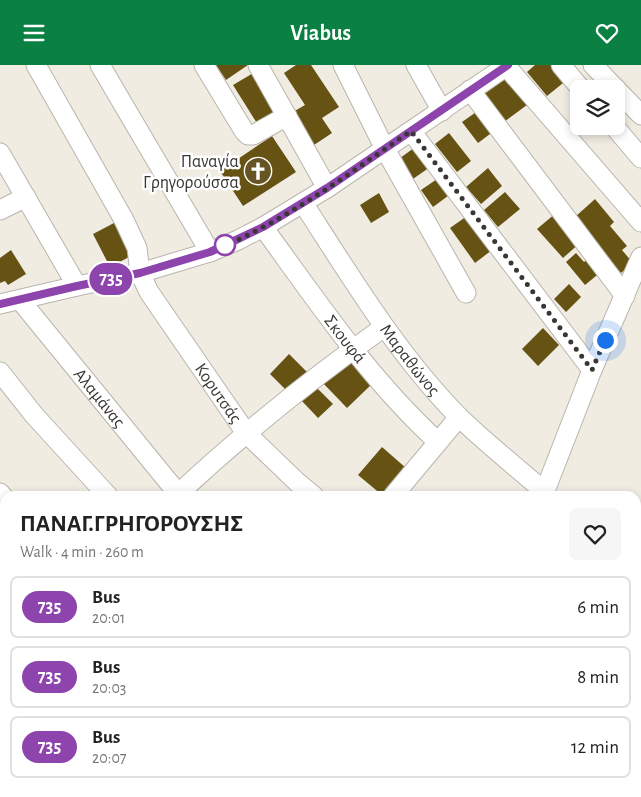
<!DOCTYPE html>
<meta charset="utf-8">
<style>
:root{--surface:#fff;--page:#f6f6f6;--text:#222;--muted:#767676;--line:#e0e0e0;--accent:#0b8043}
body{margin:0;font-family:"Alegreya Sans",sans-serif;background:var(--page);color:var(--text);height:100vh;display:flex;flex-direction:column;font-size:19px;white-space:nowrap}
*{box-sizing:border-box;margin:0}
p{font-size:16px;color:var(--muted)}
.icon{flex:none;width:28px;height:28px;fill:none;stroke:currentColor;stroke-width:2;stroke-linecap:round;stroke-linejoin:round}
.map{position:relative;flex:1;overflow:hidden}
.drawer{position:absolute;left:0px;top:426px;width:641px;height:306px;display:flex;flex-direction:column;background:var(--surface);border-radius:15px 15px 0 0;box-shadow:0 2px 8px #0003}
.drawer>*{flex:none}
.badge{padding:0 10px;border-radius:16px;font-size:18px;line-height:32px}
.controls{position:absolute;left:570px;top:15px;display:grid;gap:10px}
.controls a{display:grid;place-items:center;width:55px;height:55px;border-radius:8px;background:var(--surface);box-shadow:0 2px 8px #0003;font-size:25px}
.you{position:absolute;width:25px;height:25px;margin:-12px;border:4px solid #fff;border-radius:50%;background:#1a73e8;box-shadow:0 0 0 8px #1a73e833}
.map>.badge{position:absolute;translate:-50% -50%;box-shadow:0 0 0 2px #fff}
.round{display:grid;place-items:center;flex:none;width:52px;height:52px;border-radius:8px;background:var(--page)}
.headline{display:flex;align-items:center;justify-content:space-between;height:85px;padding:0 20px}
h1{font-size:24px;font-weight:700;line-height:38px}
ul{padding:0;list-style:none}
li{display:flex;align-items:center;gap:15px;height:62px;margin:0 10px 8px;padding:0 10px;border:2px solid var(--line);border-radius:8px}
li div{flex:1}
li b{display:block;font-size:19px}
li em{font-style:normal}
li .badge{min-width:55px;font-weight:700;text-align:center}
header{display:flex;justify-content:space-between;align-items:center;height:65px;padding:0 20px;background:var(--accent);color:#fff;font-size:22px;font-weight:700}
.map>svg:first-child{display:block}
</style>
<header><svg class="icon" aria-label="menu" viewBox="0 0 24 24"><path d="M4 6h16M4 12h16M4 18h16"/></svg>Viabus<svg class="icon" aria-label="heart" viewBox="0 0 24 24"><path d="M12 20l-8-8c-3-5 5-10 8-4 3-6 11-1 8 4z"/></svg></header>
<div class="map">
<svg width="641" height="732" viewBox="0 0 641 732">
<rect width="100%" height="100%" fill="#f0ece2"/>
<path fill="#e5d9b5" d="M5 726V728H58L62 732H0V730Z"/>
<path fill="#665314" d="M216 0H248L226 15Z
M296 0H311L339 42 322 53 332 68 314 80 293 47 305 40 284 8Z
M535 0H556L568 14 547 31 527 7Z
M255 7 281 49 260 63 233 20Z
M511 10 531 37 504 57 483 30Z
M479 45 494 66 478 78 462 57Z
M449 68 471 96 457 107 435 79Z
M272 71 296 107 243 141 220 106Z
M418 80 433 100 410 116 396 96Z
M488 103 502 121 481 139 466 122Z
M440 112 452 128 433 142 421 125Z
M505 127 520 144 498 162 484 145Z
M379 128 389 147 371 158 360 140Z
M595 134 614 157 610 161 627 181 622 185 633 198 621 208 575 152Z
M556 148 581 177 563 193 537 164Z
M467 151 492 185 475 198 450 163Z
M114 158 131 191 110 202 93 169Z
M11 185 26 209 8 220 5 216 0 218V193Z
M576 188 584 197 590 192 602 206 585 220 566 197Z
M569 219 581 232 566 247 554 234Z
M543 263 559 280 538 301 522 284Z
M289 289 307 307 287 326 270 309Z
M348 292 373 318 347 343 322 317Z
M315 321 333 339 318 353 301 335Z
M382 382 406 403 382 430 358 410Z
M264 728H287L284 732H271Z
M300 728H315L320 732H297Z
M351 728H382L380 732H360Z
M447 728H468L467 732H445Z"/>
<g fill="none" stroke-linecap="round" stroke-linejoin="round">
<path stroke="#cbc8bf" stroke-width="28" stroke-dasharray="28 14" stroke-linecap="butt" d="M0 692 5 698
M44 728 48 732"/>
<g stroke="#b9b5ac" stroke-width="21">
<g id="minor">
<path id="s1" d="M36 0 124 155 137 183 140 208 149 227 246 368 297 417 314 431"/>
<path d="M100 0 210 187"/>
<path d="M204 0 244 66 248 70H253L287 51"/>
<path d="M258 0 327 123"/>
<path d="M343 0 385 84 466 228"/>
<path d="M416 0 442 46"/>
<path d="M561 0 581 24"/>
<path d="M593 0 616 24"/>
<path d="M506 1 641 157"/>
<path d="M616 24 641 50"/>
<path d="M470 25 625 231"/>
<path d="M614 61 641 93"/>
<path d="M411 66 592 305"/>
<path d="M0 88 77 221"/>
<path id="s2" d="M303 138C351 212 397 289 459 352 486 378 516 402 545 427"/>
<path d="M0 145 26 132"/>
<path id="s3" d="M263 162C317 236 369 314 438 377"/>
<path id="s4" d="M20 235 180 431"/>
<path d="M0 239 77 221 140 208 210 187 238 175 263 162 327 123 508 0"/>
<path d="M0 307 34 350 108 431"/>
<path d="M0 428 5 434"/>
<path d="M176 431C241 370 311 314 384 262"/>
<path d="M393 431 459 352"/>
<path d="M543 431 592 305 641 192"/>
<path d="M636 487 638 473"/>
<path d="M0 582 5 587"/>
<path d="M335 728 343 732"/>
<path d="M537 728 548 732"/>
<path d="M113 732 117 728"/>
<path d="M292 732 296 728"/>
<path d="M469 732 470 728"/>
<path d="M605 732 606 728"/>
</g>
</g>
<use href="#minor" stroke="#fff" stroke-width="19"/>
</g>
<g fill="none" stroke-linecap="round" stroke-linejoin="round">
<g stroke="#fff" stroke-width="11">
<path id="line" d="M0 239 77 221 140 208 210 187 238 174 263 162 327 123 508 0"/>
</g>
<use href="#line" stroke="#8e44ad" stroke-width="8"/>
<path stroke="#383733" stroke-width="5" stroke-dasharray="0 9" d="M225 180 224 181C291 152 351 107 411 66L592 305 605 275"/>
</g>
<defs>
<g id="church-disc" transform="scale(1.4375)"><circle r="9.5" fill="#665523" stroke="#fff"/><path d="M-1.2-6h2.4v3.5h3.3v2.4h-3.3V6h-2.4V-.1h-3.3v-2.4h3.3Z" fill="#fff"/></g>
</defs>
<g fill-rule="evenodd">
<use href="#church-disc" x="258" y="106"/>
</g>
<circle fill="#fff" stroke="#8e44ad" stroke-width="2.5" cx="225" cy="180" r="10"/>
<g text-anchor="middle" stroke-width="5" stroke-linejoin="round" paint-order="stroke">
<g font-size="18" fill="#383733" stroke="#fff" text-anchor="end">
<text x="239" y="102">Παναγία<tspan x="239" dy="21">Γρηγορούσσα</tspan></text>
</g>
<g font-size="18" fill="#383733" stroke="#fff">
<text dy="6" stroke="none"><textPath href="#s3" startOffset="139">Σκουφά</textPath></text>
<text dy="6" stroke="none"><textPath href="#s2" startOffset="190">Μαραθώνος</textPath></text>
<text dy="6" stroke="none"><textPath href="#s1" startOffset="378">Κορυτσάς</textPath></text>
<text dy="6" stroke="none"><textPath href="#s4" startOffset="126">Αλαμάνας</textPath></text>
</g>
</g>
</svg>
<div class="controls">
<a><svg class="icon" aria-label="layers" viewBox="0 0 24 24"><path d="M12 4l9 5-9 5-9-5zM3 14l9 5 9-5"/></svg></a>
</div>
<div class="you" style="left:605px;top:275px"></div>
<b class="badge" style="left:111px;top:214px;background:#8e44ad;color:#fff">735</b>
<section class="drawer">
<div class="headline"><div><h1>ΠΑΝΑΓ.ΓΡΗΓΟΡΟΥΣΗΣ</h1><p>Walk · 4 min · 260 m</p></div><a class="round"><svg class="icon" aria-label="heart" viewBox="0 0 24 24"><path d="M12 20l-8-8c-3-5 5-10 8-4 3-6 11-1 8 4z"/></svg></a></div>
<ul>
<li><span class="badge" style="background:#8e44ad;color:#fff">735</span><div><b>Bus</b><p>20:01</p></div><em>6 min</em></li>
<li><span class="badge" style="background:#8e44ad;color:#fff">735</span><div><b>Bus</b><p>20:03</p></div><em>8 min</em></li>
<li><span class="badge" style="background:#8e44ad;color:#fff">735</span><div><b>Bus</b><p>20:07</p></div><em>12 min</em></li>
</ul>
</section>
</div>
